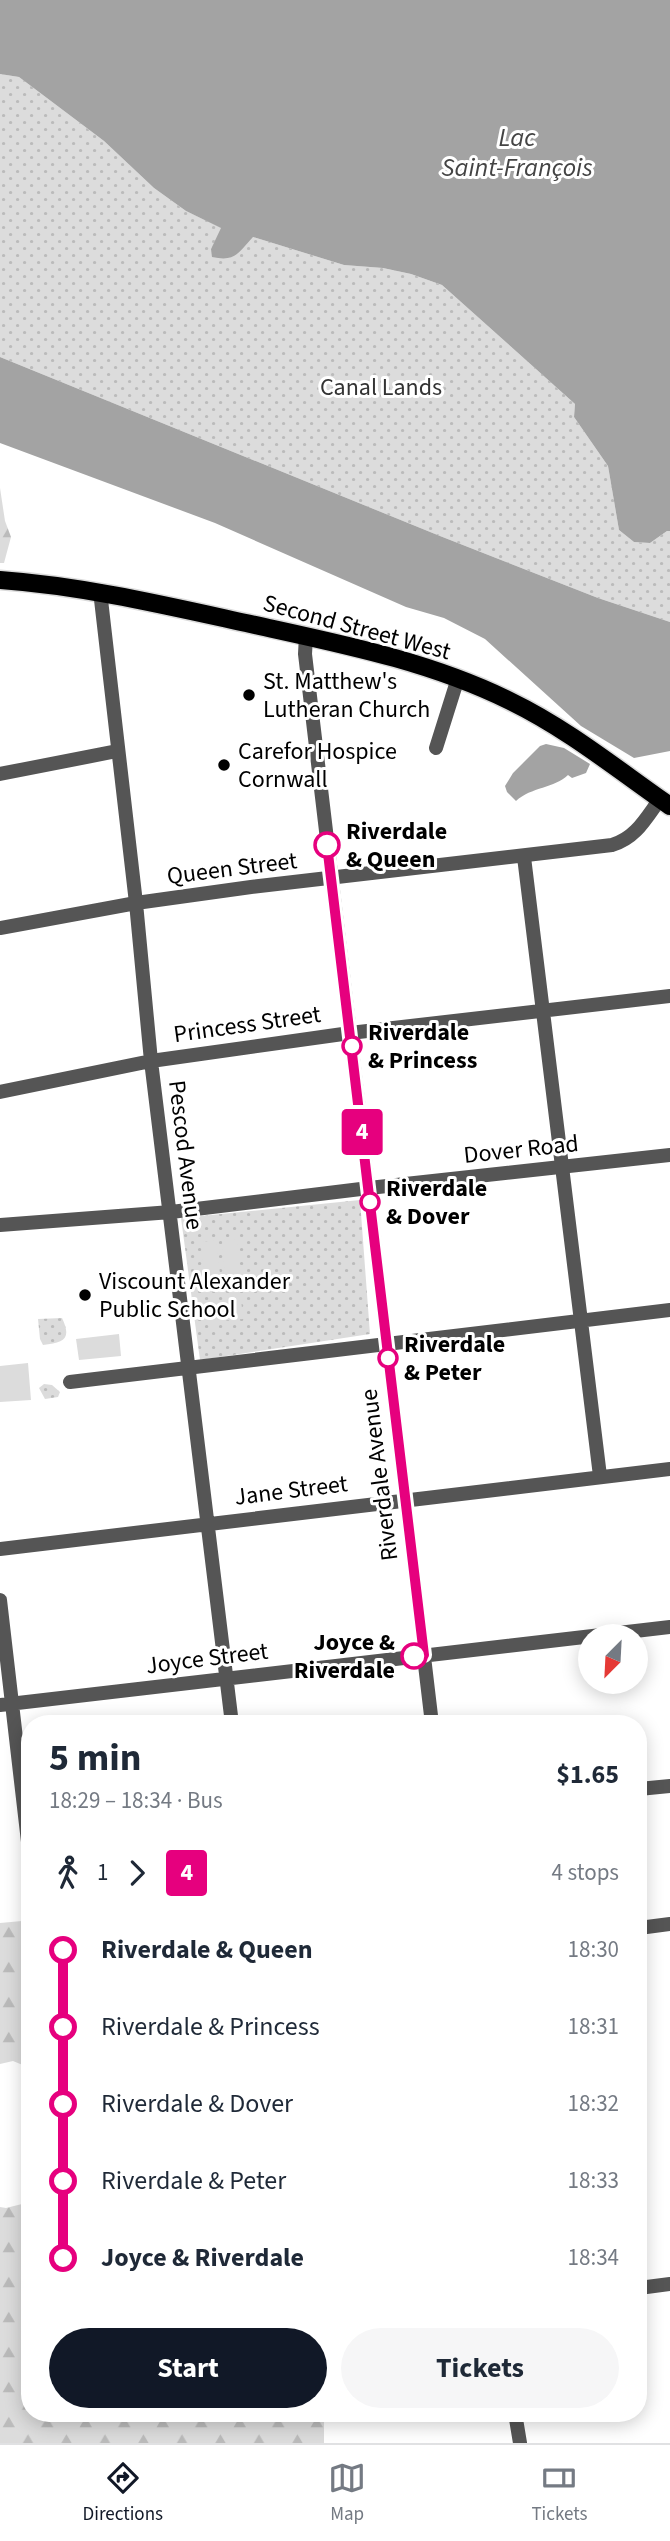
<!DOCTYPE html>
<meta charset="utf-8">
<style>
:root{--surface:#fff;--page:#f6f6f7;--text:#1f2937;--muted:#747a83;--line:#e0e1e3;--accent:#111827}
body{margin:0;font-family:"Source Sans 3",sans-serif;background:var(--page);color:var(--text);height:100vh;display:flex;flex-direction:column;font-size:26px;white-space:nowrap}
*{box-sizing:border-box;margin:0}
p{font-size:23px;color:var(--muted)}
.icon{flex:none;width:38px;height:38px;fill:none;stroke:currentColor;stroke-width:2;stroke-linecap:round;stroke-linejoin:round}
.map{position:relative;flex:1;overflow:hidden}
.details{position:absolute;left:21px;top:1715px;width:626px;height:707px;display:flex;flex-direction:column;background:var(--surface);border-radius:28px;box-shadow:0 4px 18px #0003}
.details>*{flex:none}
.badge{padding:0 14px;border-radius:5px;font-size:24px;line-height:46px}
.needle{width:46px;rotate:204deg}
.controls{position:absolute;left:578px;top:1624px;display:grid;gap:14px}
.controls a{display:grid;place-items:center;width:70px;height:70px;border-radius:50%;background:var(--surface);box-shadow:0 4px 18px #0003;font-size:35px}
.map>.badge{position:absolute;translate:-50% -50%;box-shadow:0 0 0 4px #fff}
.legs{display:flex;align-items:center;gap:10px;height:77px;padding:0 28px;font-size:23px}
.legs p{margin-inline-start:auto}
.head{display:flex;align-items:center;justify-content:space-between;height:119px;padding:0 28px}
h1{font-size:38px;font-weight:700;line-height:52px}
.action{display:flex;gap:14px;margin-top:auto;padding:14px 28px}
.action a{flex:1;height:80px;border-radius:42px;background:var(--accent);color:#fff;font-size:28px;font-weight:700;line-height:80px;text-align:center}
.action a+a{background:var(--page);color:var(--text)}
ul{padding:0 28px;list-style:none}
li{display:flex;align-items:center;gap:24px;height:77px;font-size:26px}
li i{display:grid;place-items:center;width:10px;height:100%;margin:0 9px;background:currentColor}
li i::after{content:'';width:18px;height:18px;margin:-9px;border:5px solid;border-radius:50%;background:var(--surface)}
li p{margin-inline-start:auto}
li:first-child i{background:linear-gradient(#0000 50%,currentColor 0)}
li:last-child i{background:linear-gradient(currentColor 50%,#0000 0)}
.menu{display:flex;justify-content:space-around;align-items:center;height:98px;border-top:2px solid var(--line);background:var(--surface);font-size:19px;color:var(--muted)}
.menu a{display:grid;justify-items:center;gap:4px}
.menu .on{color:var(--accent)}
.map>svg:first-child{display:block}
</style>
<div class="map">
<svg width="670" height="2443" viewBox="0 0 670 2443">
<defs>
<pattern id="forest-firs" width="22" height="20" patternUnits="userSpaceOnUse" patternTransform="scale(1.75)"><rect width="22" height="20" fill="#dcdcdc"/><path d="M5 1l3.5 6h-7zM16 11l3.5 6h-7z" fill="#bbb"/></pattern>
<pattern id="park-dots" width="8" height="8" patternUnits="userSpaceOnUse" patternTransform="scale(1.75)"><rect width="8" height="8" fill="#dcdcdc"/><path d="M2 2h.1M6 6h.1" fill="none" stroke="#bbb" stroke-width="1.8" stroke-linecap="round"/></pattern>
</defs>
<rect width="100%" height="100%" fill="#fff"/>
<path fill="url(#forest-firs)" d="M0 488 5 521 11 537 4 563H0Z
M22 1921 30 1923V2068L13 2061 0 2064V1923Z
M30 2202V2413H324V2443H0V2207L6 2208Z"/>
<path fill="url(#park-dots)" d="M0 74 19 77 104 141 154 188 186 211 222 228 211 249 253 237 344 265 383 268 411 274 442 285 575 404 574 417 608 466 619 530 634 542 650 543 667 531H670V622L598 598 440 536 0 357Z
M360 1200 370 1334 200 1360 181 1218Z
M62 1318C72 1339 64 1343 43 1345L40 1339 38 1319Z
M44 1384 52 1385 60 1392 58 1397 45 1399 39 1388Z"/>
<path fill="#dcdcdc" d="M237 1239 241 1272 225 1274 222 1240Z
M216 1240 220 1274 204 1275 201 1242Z
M241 1299 243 1319 205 1322 203 1302Z
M119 1334 121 1356 79 1360 76 1339Z
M28 1363 31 1400 0 1402V1366Z"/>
<path fill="#a3a3a3" d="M0 0H670V531H667L650 543 634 542 619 530 608 466 574 417 575 404 442 285 411 274 383 268 344 265 253 237C238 253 236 262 212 257L211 249 221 228 186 211 154 188 104 141 19 77 0 74Z
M0 357 440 536 598 598 670 622V751L634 758 581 726 485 639 444 618 406 607 215 523 0 443Z
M546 744 564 748 590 764 586 773 572 778 568 775C555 788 531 787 516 801L507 792 505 786 513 773 540 746Z"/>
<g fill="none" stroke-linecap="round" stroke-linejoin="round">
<g stroke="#dbdbdb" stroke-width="21">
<path id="major" d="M0 580C83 586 164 605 246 623 336 643 427 660 510 701 568 729 618 770 670 806"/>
</g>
<path stroke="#555" stroke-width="14" d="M100 591 136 903 151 1061 232 1724
M306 636 305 654 432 1724
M436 748 458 678
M0 774 117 751
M524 857 600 1476
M0 928 136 903 251 887 612 845C636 838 646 818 660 799
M0 1092 151 1061 350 1033 670 996
M0 1225 171 1212 369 1188 670 1155
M70 1382 670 1310
M0 1549 670 1469
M0 1600 30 1859
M0 1705 670 1627
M639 1789 670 1786
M639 1928 670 1924
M639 2288 670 2284
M515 2413 520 2443"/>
<use href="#major" stroke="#000" stroke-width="18"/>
</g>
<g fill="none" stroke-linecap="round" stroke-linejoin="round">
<g stroke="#fff" stroke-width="16">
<path id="line-1" d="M327 845 424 1655 414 1656"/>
</g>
<use href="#line-1" stroke="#e6007e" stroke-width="10"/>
</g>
<g fill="#000" stroke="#fff" stroke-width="2.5">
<circle cx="249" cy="695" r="7"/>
<circle cx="224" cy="765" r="7"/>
<circle cx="85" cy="1295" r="7"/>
</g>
<g fill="#fff" stroke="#e6007e" stroke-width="3.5">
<circle cx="327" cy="845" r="12"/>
<circle cx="352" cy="1046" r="9"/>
<circle cx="370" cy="1202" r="9"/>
<circle cx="388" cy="1358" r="9"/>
<circle cx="414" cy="1656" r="12"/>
</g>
<g text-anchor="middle" stroke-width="6" stroke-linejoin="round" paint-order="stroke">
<g font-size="24" fill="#333" stroke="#fff">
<text x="381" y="395">Canal Lands</text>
</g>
<g font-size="24" fill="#000" stroke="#fff">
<text transform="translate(357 627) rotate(15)" y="8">Second Street West</text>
<text transform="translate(232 868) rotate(-7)" y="8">Queen Street</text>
<text transform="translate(247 1024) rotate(-8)" y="8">Princess Street</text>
<text transform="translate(521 1149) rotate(-6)" y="8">Dover Road</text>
<text transform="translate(186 1155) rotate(83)" y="8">Pescod Avenue</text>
<text transform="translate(379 1475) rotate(-97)" y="8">Riverdale Avenue</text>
<text transform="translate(291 1490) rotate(-7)" y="8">Jane Street</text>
<text transform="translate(207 1658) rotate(-7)" y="8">Joyce Street</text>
</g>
<g font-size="24" fill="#000" stroke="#fff" text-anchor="start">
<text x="263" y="689">St. Matthew's<tspan x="263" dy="28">Lutheran Church</tspan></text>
<text x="238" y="759">Carefor Hospice<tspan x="238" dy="28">Cornwall</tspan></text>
<text x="99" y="1289">Viscount Alexander<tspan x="99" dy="28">Public School</tspan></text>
</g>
<g font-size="24" font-weight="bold" fill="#000" stroke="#fff" text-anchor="start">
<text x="346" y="839">Riverdale<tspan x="346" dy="28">&amp; Queen</tspan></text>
<text x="368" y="1040">Riverdale<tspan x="368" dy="28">&amp; Princess</tspan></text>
<text x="386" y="1196">Riverdale<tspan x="386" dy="28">&amp; Dover</tspan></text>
<text x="404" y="1352">Riverdale<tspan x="404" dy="28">&amp; Peter</tspan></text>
<text x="395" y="1650" text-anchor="end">Joyce &amp;<tspan x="395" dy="28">Riverdale</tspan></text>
</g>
<g font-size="26" font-style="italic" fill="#444" stroke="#fff">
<text x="517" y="146">Lac<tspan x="517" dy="30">Saint-François</tspan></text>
</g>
</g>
</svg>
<div class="controls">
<a><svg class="needle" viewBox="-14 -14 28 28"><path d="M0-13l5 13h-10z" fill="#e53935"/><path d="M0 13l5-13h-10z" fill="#747a83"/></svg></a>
</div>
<b class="badge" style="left:362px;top:1132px;background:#e6007e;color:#fff">4</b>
<section class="details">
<div class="head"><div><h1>5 min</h1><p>18:29 – 18:34 · Bus</p></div><b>$1.65</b></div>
<div class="legs"><svg class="icon" aria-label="walk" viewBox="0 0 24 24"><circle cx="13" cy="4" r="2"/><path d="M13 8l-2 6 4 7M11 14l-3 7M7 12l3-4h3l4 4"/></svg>1<svg class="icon" aria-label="forward" viewBox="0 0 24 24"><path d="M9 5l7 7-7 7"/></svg><b class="badge" style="background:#e6007e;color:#fff">4</b><p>4 stops</p></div>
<ul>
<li><i style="color:#e6007e"></i><b>Riverdale &amp; Queen</b><p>18:30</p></li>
<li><i style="color:#e6007e"></i><span>Riverdale &amp; Princess</span><p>18:31</p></li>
<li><i style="color:#e6007e"></i><span>Riverdale &amp; Dover</span><p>18:32</p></li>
<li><i style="color:#e6007e"></i><span>Riverdale &amp; Peter</span><p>18:33</p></li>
<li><i style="color:#e6007e"></i><b>Joyce &amp; Riverdale</b><p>18:34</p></li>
</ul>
<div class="action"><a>Start</a><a>Tickets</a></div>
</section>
</div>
<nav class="menu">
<a class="on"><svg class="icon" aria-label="directions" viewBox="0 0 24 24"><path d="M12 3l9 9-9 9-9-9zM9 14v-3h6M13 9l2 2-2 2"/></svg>Directions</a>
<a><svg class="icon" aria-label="map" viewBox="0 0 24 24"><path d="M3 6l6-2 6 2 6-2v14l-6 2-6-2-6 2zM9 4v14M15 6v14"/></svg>Map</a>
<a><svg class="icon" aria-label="tickets" viewBox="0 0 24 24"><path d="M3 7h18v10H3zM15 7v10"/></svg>Tickets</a>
</nav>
